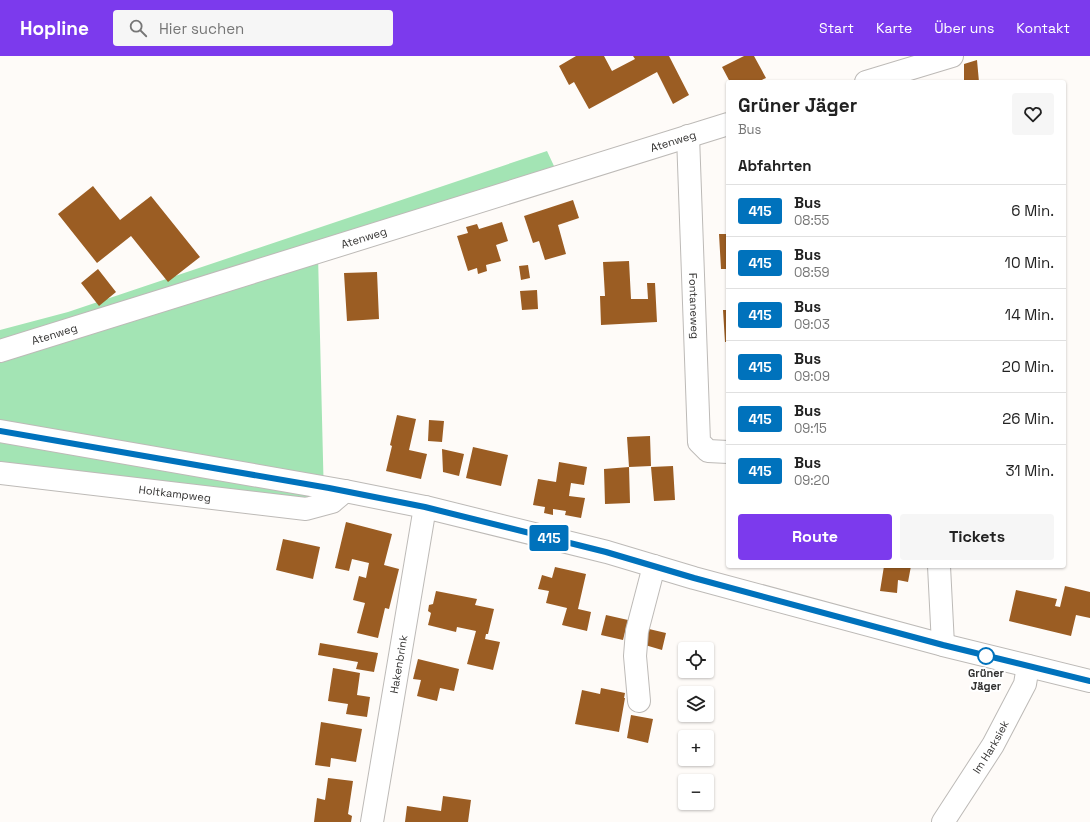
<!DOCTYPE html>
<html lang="de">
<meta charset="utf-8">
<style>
:root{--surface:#fff;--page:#f6f6f6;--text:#222;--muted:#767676;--line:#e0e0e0;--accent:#7c3aed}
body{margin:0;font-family:"Space Grotesk",sans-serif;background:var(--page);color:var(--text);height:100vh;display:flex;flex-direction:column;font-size:15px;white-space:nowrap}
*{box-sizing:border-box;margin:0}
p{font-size:13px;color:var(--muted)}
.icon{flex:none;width:22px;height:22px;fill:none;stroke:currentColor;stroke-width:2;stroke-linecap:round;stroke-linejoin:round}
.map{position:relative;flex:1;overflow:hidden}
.side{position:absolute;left:726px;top:24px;width:340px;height:488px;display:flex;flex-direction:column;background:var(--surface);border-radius:4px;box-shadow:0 1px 3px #0004}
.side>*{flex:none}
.badge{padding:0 8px;border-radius:3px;font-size:14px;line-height:26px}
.fabs{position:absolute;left:678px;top:586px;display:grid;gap:8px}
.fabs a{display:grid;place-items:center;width:36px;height:36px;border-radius:4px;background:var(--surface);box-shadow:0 1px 3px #0004;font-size:20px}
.map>.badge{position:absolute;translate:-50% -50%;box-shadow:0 0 0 2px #fff}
h2{padding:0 12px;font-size:15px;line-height:36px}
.round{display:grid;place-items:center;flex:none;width:42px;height:42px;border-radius:4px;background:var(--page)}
.head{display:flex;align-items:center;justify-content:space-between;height:68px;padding:0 12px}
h1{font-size:19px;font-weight:700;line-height:30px}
.button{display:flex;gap:8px;margin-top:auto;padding:8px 12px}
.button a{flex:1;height:46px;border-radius:4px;background:var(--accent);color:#fff;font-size:16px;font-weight:700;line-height:46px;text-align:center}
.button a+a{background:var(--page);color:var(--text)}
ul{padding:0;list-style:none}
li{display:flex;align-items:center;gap:12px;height:52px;padding:0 12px;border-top:1px solid var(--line)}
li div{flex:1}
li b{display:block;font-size:15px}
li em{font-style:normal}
li .badge{min-width:44px;font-weight:700;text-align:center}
header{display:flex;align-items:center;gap:24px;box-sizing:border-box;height:56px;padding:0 20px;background:var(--accent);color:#fff}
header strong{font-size:19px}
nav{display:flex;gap:22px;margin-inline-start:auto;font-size:14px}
.search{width:280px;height:36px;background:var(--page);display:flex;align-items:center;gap:10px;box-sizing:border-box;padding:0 14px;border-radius:4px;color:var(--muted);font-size:15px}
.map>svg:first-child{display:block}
</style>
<header>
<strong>Hopline</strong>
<div class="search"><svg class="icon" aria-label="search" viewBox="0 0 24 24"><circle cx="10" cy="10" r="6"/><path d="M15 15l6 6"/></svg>Hier suchen</div>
<nav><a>Start</a><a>Karte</a><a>Über uns</a><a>Kontakt</a></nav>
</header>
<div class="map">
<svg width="1090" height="766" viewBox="0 0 1090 766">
<rect width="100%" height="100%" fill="#fefbf8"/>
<path fill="#a3e4b4" d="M547 95 560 123 318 199 324 444 0 426V274L68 256Z"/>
<path fill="#9b5d23" d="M576 0H604L612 15 635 3 633 0H669L689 39 673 48 657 16 589 53 574 26 569 29 559 10Z
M744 0H754L766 22 757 26H730L722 11Z
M977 4 979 26H945L964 24V8Z
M93 130 120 164 151 140 200 201 168 226 131 180 97 207 58 158Z
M573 144 579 162 558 169 566 198 545 204 539 185 533 187 524 160Z
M502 166 508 185 496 189 501 205 486 209 487 215 478 218 477 212 468 215 457 180 468 177 466 171 477 168 479 173Z
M719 178H728V213H721Z
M629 205 631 243H648L647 227H655L657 266 601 269 600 240H605L603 206Z
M528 209 530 222 521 224 519 210Z
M98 213 116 236 99 250 81 227Z
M377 216 379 263 347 265 344 217Z
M537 234 538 253 522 254 520 235Z
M723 254H728V286H725Z
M397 359 416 363 409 394 427 398 421 423 386 415 392 390 390 389Z
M429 364 444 365 442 386 428 385Z
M650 380 651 410 629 411 627 381Z
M473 391 508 399 501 430 466 422Z
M442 393 464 398 459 420 443 416Z
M559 406 587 411 584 429 571 427 569 440 585 442 581 462 565 459 566 455 553 453V459L544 457 545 451 533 449 538 423 556 426Z
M673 410 675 444 654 445 651 411Z
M629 411 630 447 605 448 604 413Z
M346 466 392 478 384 509 399 513 389 553 385 552 378 582 357 577 365 547 353 544 359 520 366 522 369 507 352 503 349 515 335 512Z
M283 483 320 491 313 523 276 514Z
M884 510H911L908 526 898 524 897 537 880 535Z
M555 511 586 518 578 553 591 556 587 575 562 569 567 552 546 547 549 535 538 533 542 519 552 522Z
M1065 530 1090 536V562L1076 559 1071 580 1009 565 1016 534 1057 543 1055 550 1060 551Z
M436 535 477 543 475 549 494 553 488 578H486L485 583 500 586 493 614 467 608 476 575 457 571 456 576 428 569 431 557 428 555 429 549 433 548Z
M606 559 628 564 623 584 601 579Z
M649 573 666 577 662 594 645 589Z
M320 587 378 597 374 616 356 613 358 606 318 599Z
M418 603 459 613 454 635 440 632 437 645 417 640 421 624 413 623Z
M333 612 360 617 357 639 370 641 367 661 346 658 348 648 328 645Z
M601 632 625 637 624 642H625L619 676 575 668 582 634 600 638Z
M631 659 653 663 648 687 627 682Z
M321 666 362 673 356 706 331 702 330 711 315 709Z
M328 722 353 725 348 758 352 760 351 766H314L317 742 325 744Z
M443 740 471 744 468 766H405L407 750 441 755Z"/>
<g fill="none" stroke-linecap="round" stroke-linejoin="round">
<g stroke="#bdbab7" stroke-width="24">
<g id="minor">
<path d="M866 26 952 0"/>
<path id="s1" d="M688 80 699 386 708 395 728 396"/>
<path id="s2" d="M0 295 728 68"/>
<path d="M0 375 345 435 425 451 607 496 694 522 943 589 1090 625"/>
<path id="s3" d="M0 417 306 453 332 446 345 435"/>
<path d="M939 510 943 589"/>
<path d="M639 645 635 600 637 575 654 510"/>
<path id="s4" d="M372 766 425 451"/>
<path id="s5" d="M943 766 993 689 1025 628 1028 610"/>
</g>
</g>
<use href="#minor" stroke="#fff" stroke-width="22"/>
</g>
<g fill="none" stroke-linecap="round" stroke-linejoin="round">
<g stroke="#fff" stroke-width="9">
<path id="line" d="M0 375 329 432 425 451 606 496 694 522 943 589 1090 625"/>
</g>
<use href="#line" stroke="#0072bc" stroke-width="6"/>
</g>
<circle fill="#fff" stroke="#0072bc" stroke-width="2" cx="986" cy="600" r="8"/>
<g text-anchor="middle" stroke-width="4" stroke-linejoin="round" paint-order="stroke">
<g font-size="11" fill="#323130" stroke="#fff">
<text dy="4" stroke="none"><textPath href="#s2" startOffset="705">Atenweg</textPath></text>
<text dy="4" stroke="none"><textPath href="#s2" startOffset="381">Atenweg</textPath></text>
<text dy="4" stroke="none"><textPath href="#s1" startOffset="170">Fontaneweg</textPath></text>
<text dy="4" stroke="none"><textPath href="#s2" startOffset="57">Atenweg</textPath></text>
<text dy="4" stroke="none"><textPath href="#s3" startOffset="176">Holtkampweg</textPath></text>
<text dy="4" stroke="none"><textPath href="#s4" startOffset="160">Hakenbrink</textPath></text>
<text dy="4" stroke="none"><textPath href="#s5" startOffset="89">Im Harksiek</textPath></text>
</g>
<g font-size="11" font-weight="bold" fill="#323130" stroke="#fff">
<text x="986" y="621">Grüner<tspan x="986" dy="13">Jäger</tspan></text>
</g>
</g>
</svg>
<div class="fabs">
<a><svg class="icon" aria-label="locate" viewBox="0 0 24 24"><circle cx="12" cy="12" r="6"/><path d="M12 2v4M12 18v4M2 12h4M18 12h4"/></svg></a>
<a><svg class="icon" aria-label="layers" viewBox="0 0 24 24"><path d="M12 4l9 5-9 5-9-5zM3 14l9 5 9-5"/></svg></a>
<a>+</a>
<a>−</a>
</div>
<b class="badge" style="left:549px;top:482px;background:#0072bc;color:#fff">415</b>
<section class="side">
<div class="head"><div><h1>Grüner Jäger</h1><p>Bus</p></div><a class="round"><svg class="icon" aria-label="heart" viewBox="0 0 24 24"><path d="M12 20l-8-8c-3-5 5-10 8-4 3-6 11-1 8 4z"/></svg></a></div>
<h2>Abfahrten</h2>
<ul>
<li><span class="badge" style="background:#0072bc;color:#fff">415</span><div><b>Bus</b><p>08:55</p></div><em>6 Min.</em></li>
<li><span class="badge" style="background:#0072bc;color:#fff">415</span><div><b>Bus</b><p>08:59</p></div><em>10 Min.</em></li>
<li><span class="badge" style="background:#0072bc;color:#fff">415</span><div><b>Bus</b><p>09:03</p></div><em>14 Min.</em></li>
<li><span class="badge" style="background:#0072bc;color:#fff">415</span><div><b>Bus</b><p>09:09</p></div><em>20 Min.</em></li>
<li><span class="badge" style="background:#0072bc;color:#fff">415</span><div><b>Bus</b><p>09:15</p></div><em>26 Min.</em></li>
<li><span class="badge" style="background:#0072bc;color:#fff">415</span><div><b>Bus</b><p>09:20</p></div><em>31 Min.</em></li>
</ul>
<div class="button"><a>Route</a><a>Tickets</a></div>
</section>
</div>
